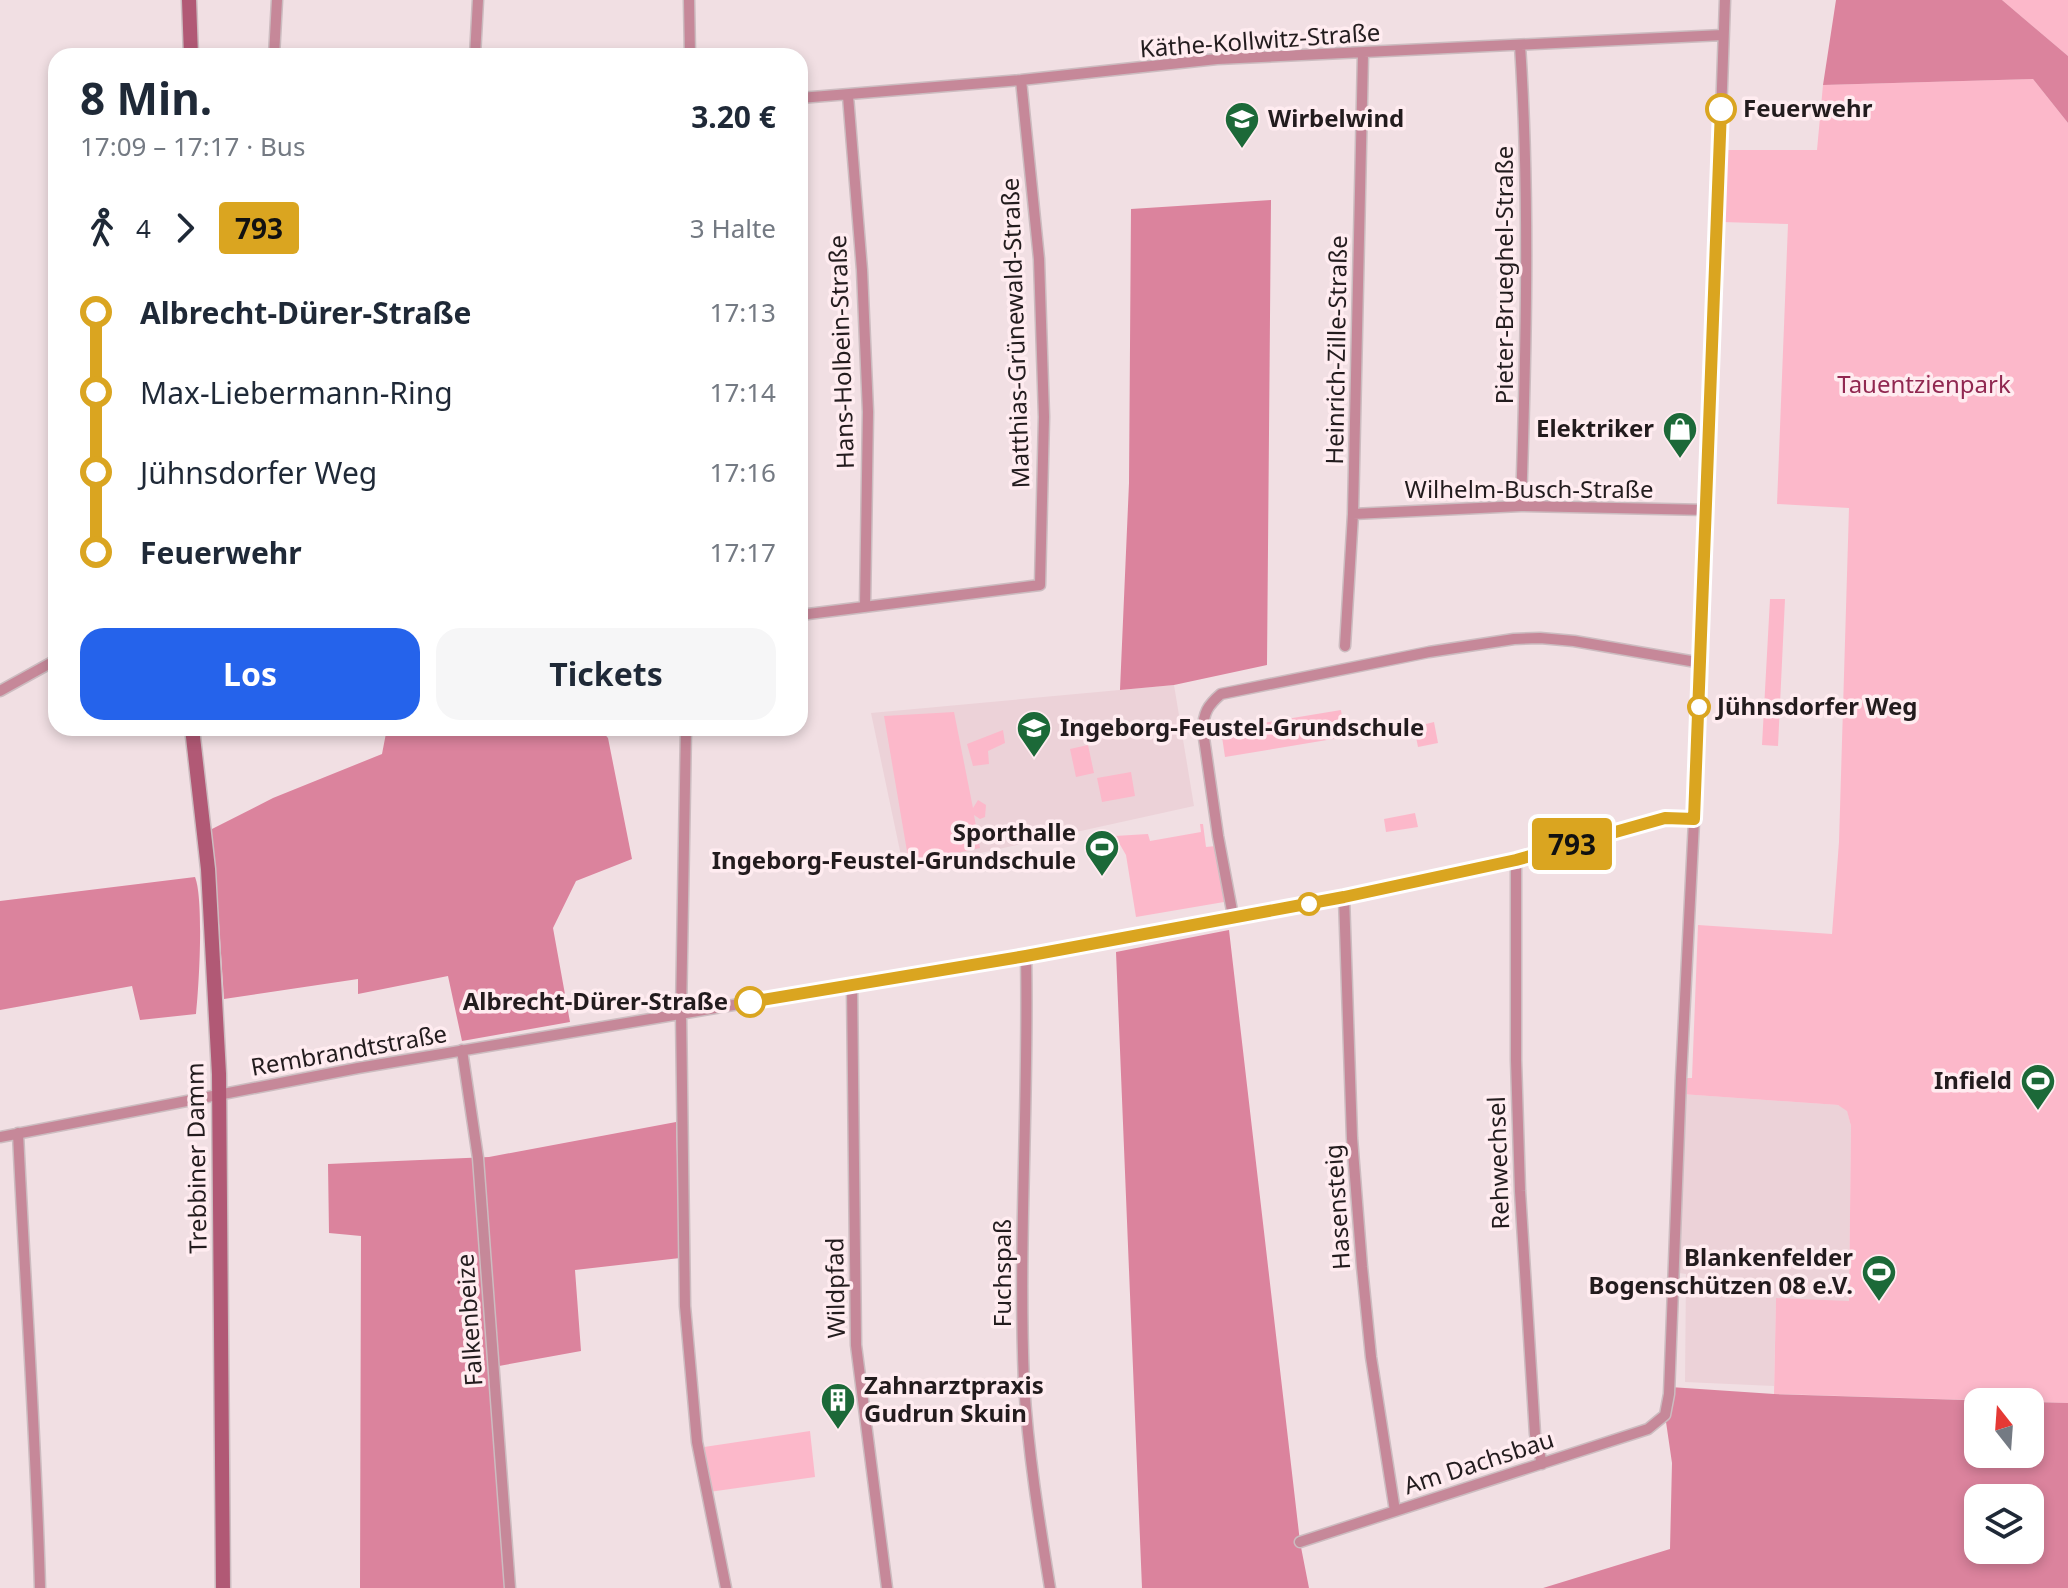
<!DOCTYPE html>
<html lang="de">
<meta charset="utf-8">
<style>
:root{--surface:#fff;--page:#f6f6f7;--text:#1f2937;--muted:#747a83;--accent:#2563eb}
body{margin:0;font-family:"Noto Sans",sans-serif;background:var(--page);color:var(--text);height:100vh;display:flex;flex-direction:column;font-size:30px;white-space:nowrap}
*{box-sizing:border-box;margin:0}
p{font-size:26px;color:var(--muted)}
.icon{flex:none;width:44px;height:44px;fill:none;stroke:currentColor;stroke-width:2;stroke-linecap:round;stroke-linejoin:round}
.map{position:relative;flex:1;overflow:hidden}
.side{position:absolute;left:48px;top:48px;width:760px;height:688px;display:flex;flex-direction:column;background:var(--surface);border-radius:24px;box-shadow:0 4px 12px #0003}
.side>*{flex:none}
.badge{padding:0 16px;border-radius:6px;font-size:28px;line-height:52px}
.needle{width:52px;rotate:343deg}
.buttons{position:absolute;left:1964px;top:1388px;display:grid;gap:16px}
.buttons a{display:grid;place-items:center;width:80px;height:80px;border-radius:16px;background:var(--surface);box-shadow:0 4px 12px #0003;font-size:40px}
.map>.badge{position:absolute;translate:-50% -50%;box-shadow:0 0 0 4px #fff}
.legs{display:flex;align-items:center;gap:12px;height:88px;padding:0 32px;font-size:26px}
.legs p{margin-inline-start:auto}
.summary{display:flex;align-items:center;justify-content:space-between;height:136px;padding:0 32px}
h1{font-size:44px;font-weight:700;line-height:60px}
.primary-button{display:flex;gap:16px;margin-top:auto;padding:16px 32px}
.primary-button a{flex:1;height:92px;border-radius:24px;background:var(--accent);color:#fff;font-size:32px;font-weight:700;line-height:92px;text-align:center}
.primary-button a+a{background:var(--page);color:var(--text)}
ul{padding:0 32px;list-style:none}
li{display:flex;align-items:center;gap:28px;height:80px;font-size:30px}
li i{display:grid;place-items:center;width:12px;height:100%;margin:0 10px;background:currentColor}
li i::after{content:'';width:20px;height:20px;margin:-10px;border:6px solid;border-radius:50%;background:var(--surface)}
li p{margin-inline-start:auto}
li:first-child i{background:linear-gradient(#0000 50%,currentColor 0)}
li:last-child i{background:linear-gradient(currentColor 50%,#0000 0)}
.map>svg:first-child{display:block}
</style>
<div class="map">
<svg width="2068" height="1588" viewBox="0 0 2068 1588">
<rect width="100%" height="100%" fill="#f1dfe3"/>
<path fill="#ecd2d8" d="M1174 685 1194 806 904 870 871 713Z
M1681 1094 1838 1105 1847 1110 1851 1126 1849 1302 1776 1298 1774 1386 1685 1382 1686 1274 1673 1272Z"/>
<path fill="#fcb8ca" d="M2002 0H2068V56Z
M2033 79 2068 123V1403L1774 1394 1776 1298 1849 1301 1851 1126 1847 1111 1838 1105 1681 1094V1078H1692L1698 925 1832 934 1839 842 1849 508 1777 504 1788 224 1722 222 1725 150H1817L1823 85Z
M1770 599H1785L1778 746 1762 745Z
M1341 710 1345 737 1225 757 1221 730Z
M954 712 973 808 978 800 986 805 985 817 980 819 974 815 980 848 909 863 884 716Z
M1434 722 1438 743 1418 747 1414 727Z
M1003 730 1005 743 988 751 989 764 973 766 967 744Z
M1088 745 1094 773 1076 777 1070 749Z
M1131 772 1135 796 1102 802 1097 778Z
M1415 813 1418 827 1386 832 1384 819Z
M1200 824H1203L1206 847 1216 846 1224 902 1136 917 1126 855 1115 836 1148 834 1150 841 1201 832Z
M810 1431 815 1477 709 1492 704 1447Z"/>
<path fill="#db839d" fill-rule="evenodd" d="M1836 0H2002L2068 56V123L2033 79 1823 85Z
M1271 200 1267 665 1174 685 1120 690 1129 483 1131 209Z
M387 728H599L608 738 632 859 576 881 553 928 570 1022 462 1041 448 976 358 994V979L224 999 217 893 208 831 273 798 382 754Z
M195 877C204 899 199 987 196 1014L140 1020 132 986 0 1010V901Z
M1229 930 1300 1542 1309 1588H1142L1116 952Z
M676 1122 680 1258 575 1270 581 1351 499 1366 512 1588H360L361 1236 329 1233 328 1164 489 1157Z
M1670 1387 1774 1394 2029 1402H1978V1454H2030V1402L2068 1403V1588H1543L1670 1549 1672 1463 1665 1415ZM1978 1498H2030V1550H1978Z"/>
<g fill="none" stroke-linecap="round" stroke-linejoin="round">
<g stroke="#ccbcc0" stroke-width="13">
<path id="street" d="M689 0 690 56
M1520 45C1530 199 1526 353 1521 506
M274 56 277 0
M475 56 478 0
M848 96 862 270 868 412 865 607
M800 98 1021 80 1217 59 1723 35
M1353 514 1521 506 1707 510
M800 615 1040 585 1044 417 1039 259 1021 80
M1345 646 1353 514 1363 54
M0 691 56 660
M686 728 681 1013 685 1306 697 1442 726 1588
M1516 860V1060L1520 1191 1535 1434 1542 1464
M1344 897 1352 1138 1362 1267 1371 1357 1395 1511
M1233 916 1218 836 1203 731C1203 713 1208 705 1221 694L1429 652 1514 639 1540 638 1574 641 1702 663
M1026 956C1029 1098 1018 1240 1024 1383 1028 1452 1039 1520 1050 1588
M852 985 856 1345 887 1588
M462 1050 478 1158 510 1588
M18 1133C25 1285 36 1436 40 1588
M0 1137 358 1068 1026 956 1344 897 1516 860 1665 818 1694 819
M1300 1542 1648 1429 1665 1415 1669 1394 1681 1078 1702 663 1725 0"/>
</g>
<g stroke="#ccbcc0" stroke-width="17">
<path id="secondary" d="M189 0 191 56
M192 728 208 869 219 1074 223 1588"/>
</g>
<use href="#street" stroke="#c68899" stroke-width="10"/>
<use href="#secondary" stroke="#b15975" stroke-width="14"/>
</g>
<g fill="none" stroke-linecap="round" stroke-linejoin="round">
<g stroke="#fff" stroke-width="18">
<path id="line-1" d="M750 1002 1026 956 1344 897 1516 860 1665 818 1694 819 1721 109"/>
</g>
<use href="#line-1" stroke="#daa520" stroke-width="12"/>
</g>
<defs>
<g id="school-pin" transform="scale(1.8)"><path d="M0 17L-7.5 6A9.5 9.5 0 1 1 7.5 6Z" fill="#1c6938" stroke="#ffecf0"/><path d="M0-5L7-2L0 1L-7-2ZM-4 1L0 2.5L4 1V4Q0 6-4 4Z" fill="#fff"/></g>
<g id="shop-pin" transform="scale(1.8)"><path d="M0 17L-7.5 6A9.5 9.5 0 1 1 7.5 6Z" fill="#1c6938" stroke="#ffecf0"/><path d="M-5-2.5h2.3a2.7 3.5 0 0 1 5.4 0H5L5.5 6h-11ZM-1.5-2.5h3a1.5 2.3 0 0 0-3 0Z" fill="#fff"/></g>
<g id="stadium-pin" transform="scale(1.8)"><path d="M0 17L-7.5 6A9.5 9.5 0 1 1 7.5 6Z" fill="#1c6938" stroke="#ffecf0"/><path d="M0-5a6.5 5 0 1 0 0 10a6.5 5 0 1 0 0-10ZM-3.5-1.8h7v3.6h-7Z" fill="#fff"/></g>
<g id="building-pin" transform="scale(1.8)"><path d="M0 17L-7.5 6A9.5 9.5 0 1 1 7.5 6Z" fill="#1c6938" stroke="#ffecf0"/><path d="M-4-6H4V6H1V3H-1V6H-4ZM-2.5-4.3h1.7v1.8h-1.7ZM.8-4.3h1.7v1.8H.8ZM-2.5-1h1.7V.8h-1.7ZM.8-1h1.7V.8H.8Z" fill="#fff"/></g>
</defs>
<g fill-rule="evenodd">
<use href="#school-pin" x="1242" y="119"/>
<use href="#shop-pin" x="1680" y="429"/>
<use href="#school-pin" x="1034" y="728"/>
<use href="#stadium-pin" x="1102" y="847"/>
<use href="#stadium-pin" x="2038" y="1081"/>
<use href="#stadium-pin" x="1879" y="1272"/>
<use href="#building-pin" x="838" y="1400"/>
</g>
<g fill="#fff" stroke="#daa520" stroke-width="4">
<circle cx="1721" cy="109" r="14"/>
<circle cx="1699" cy="707" r="10"/>
<circle cx="1309" cy="904" r="10"/>
<circle cx="750" cy="1002" r="14"/>
</g>
<g text-anchor="middle" stroke-width="7" stroke-linejoin="round" paint-order="stroke">
<g font-size="24" fill="#231c1e" stroke="#ffecf0">
<text transform="translate(1260 41) rotate(-4)" y="8">Käthe-Kollwitz-Straße</text>
<text transform="translate(1505 275) rotate(-90)" y="8">Pieter-Brueghel-Straße</text>
<text transform="translate(1016 333) rotate(-92)" y="8">Matthias-Grünewald-Straße</text>
<text transform="translate(1337 350) rotate(-89)" y="8">Heinrich-Zille-Straße</text>
<text transform="translate(842 352) rotate(-92)" y="8">Hans-Holbein-Straße</text>
<text x="1529" y="498">Wilhelm-Busch-Straße</text>
<text transform="translate(349 1051) rotate(-10)" y="8">Rembrandtstraße</text>
<text transform="translate(197 1158) rotate(-91)" y="8">Trebbiner Damm</text>
<text transform="translate(1499 1163) rotate(-92)" y="8">Rehwechsel</text>
<text transform="translate(1338 1207) rotate(-94)" y="8">Hasensteig</text>
<text transform="translate(1003 1273) rotate(-90)" y="8">Fuchspaß</text>
<text transform="translate(836 1288) rotate(-91)" y="8">Wildpfad</text>
<text transform="translate(470 1320) rotate(-94)" y="8">Falkenbeize</text>
<text transform="translate(1479 1463) rotate(-18)" y="8">Am Dachsbau</text>
</g>
<g font-size="24" font-weight="bold" fill="#231c1e" stroke="#ffecf0" text-anchor="start">
<text x="1743" y="117">Feuerwehr</text>
<text x="1717" y="715">Jühnsdorfer Weg</text>
<text x="728" y="1010" text-anchor="end">Albrecht-Dürer-Straße</text>
</g>
<g font-size="24" font-weight="bold" fill="#231c1e" stroke="#ffecf0" text-anchor="end">
<text x="1268" y="127" text-anchor="start">Wirbelwind</text>
<text x="1654" y="437">Elektriker</text>
<text x="1060" y="736" text-anchor="start">Ingeborg-Feustel-Grundschule</text>
<text x="1076" y="841">Sporthalle<tspan x="1076" dy="28">Ingeborg-Feustel-Grundschule</tspan></text>
<text x="2012" y="1089">Infield</text>
<text x="1853" y="1266">Blankenfelder<tspan x="1853" dy="28">Bogenschützen 08 e.V.</tspan></text>
<text x="864" y="1394" text-anchor="start">Zahnarztpraxis<tspan x="864" dy="28">Gudrun Skuin</tspan></text>
</g>
<g font-size="24" fill="#912851" stroke="#ffecf0">
<text x="1924" y="393">Tauentzienpark</text>
</g>
</g>
</svg>
<div class="buttons">
<a><svg class="needle" viewBox="-14 -14 28 28"><path d="M0-13l5 13h-10z" fill="#e53935"/><path d="M0 13l5-13h-10z" fill="#747a83"/></svg></a>
<a><svg class="icon" aria-label="layers" viewBox="0 0 24 24"><path d="M12 4l9 5-9 5-9-5zM3 14l9 5 9-5"/></svg></a>
</div>
<b class="badge" style="left:1572px;top:844px;background:#daa520;color:#111">793</b>
<section class="side">
<div class="summary"><div><h1>8 Min.</h1><p>17:09 – 17:17 · Bus</p></div><b>3.20 €</b></div>
<div class="legs"><svg class="icon" aria-label="walk" viewBox="0 0 24 24"><circle cx="13" cy="4" r="2"/><path d="M13 8l-2 6 4 7M11 14l-3 7M7 12l3-4h3l4 4"/></svg>4<svg class="icon" aria-label="forward" viewBox="0 0 24 24"><path d="M9 5l7 7-7 7"/></svg><b class="badge" style="background:#daa520;color:#111">793</b><p>3 Halte</p></div>
<ul>
<li><i style="color:#daa520"></i><b>Albrecht-Dürer-Straße</b><p>17:13</p></li>
<li><i style="color:#daa520"></i><span>Max-Liebermann-Ring</span><p>17:14</p></li>
<li><i style="color:#daa520"></i><span>Jühnsdorfer Weg</span><p>17:16</p></li>
<li><i style="color:#daa520"></i><b>Feuerwehr</b><p>17:17</p></li>
</ul>
<div class="primary-button"><a>Los</a><a>Tickets</a></div>
</section>
</div>
